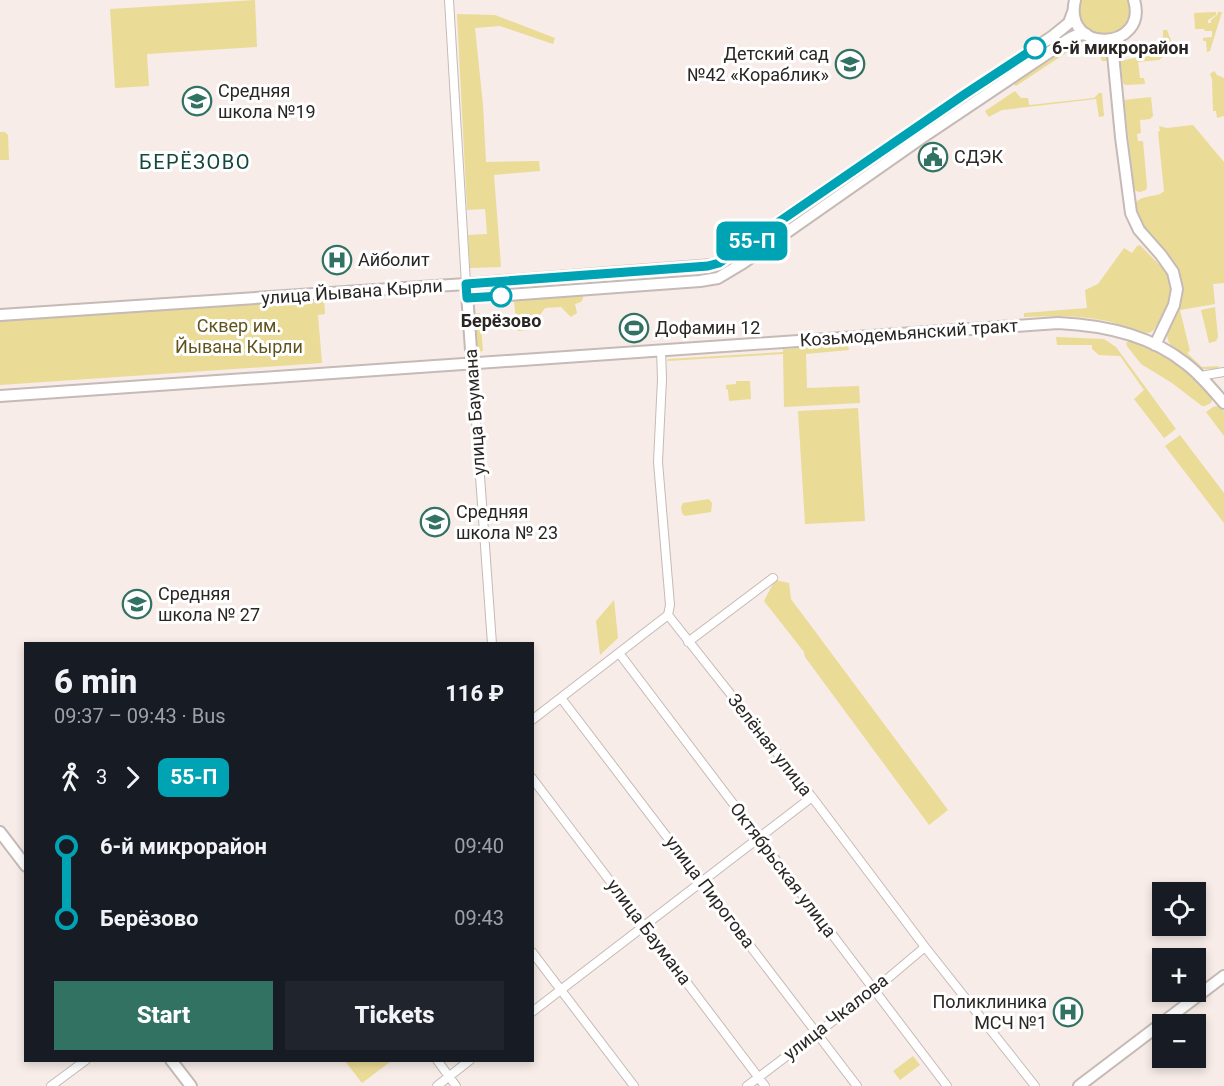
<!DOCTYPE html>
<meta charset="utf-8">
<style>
:root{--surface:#171b24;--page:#20242c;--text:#f1f3f6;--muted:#9ea1a6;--accent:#317262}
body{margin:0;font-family:Roboto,sans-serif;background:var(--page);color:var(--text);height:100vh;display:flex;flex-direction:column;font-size:22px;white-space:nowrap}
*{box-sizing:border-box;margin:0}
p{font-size:20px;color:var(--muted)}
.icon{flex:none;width:33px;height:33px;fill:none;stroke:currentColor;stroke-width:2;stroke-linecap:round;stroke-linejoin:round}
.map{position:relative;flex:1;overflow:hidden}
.side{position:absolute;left:24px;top:642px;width:510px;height:420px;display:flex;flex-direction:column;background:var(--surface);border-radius:0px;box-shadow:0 3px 9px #0003}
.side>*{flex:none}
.badge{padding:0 12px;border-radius:9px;font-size:21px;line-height:39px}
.buttons{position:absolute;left:1152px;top:882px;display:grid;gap:12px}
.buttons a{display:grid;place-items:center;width:54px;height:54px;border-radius:0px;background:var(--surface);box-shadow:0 3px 9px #0003;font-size:30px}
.map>.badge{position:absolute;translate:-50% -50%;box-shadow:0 0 0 3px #fff}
.legs{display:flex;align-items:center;gap:9px;height:66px;padding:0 30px;font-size:20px}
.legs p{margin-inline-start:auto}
.overview{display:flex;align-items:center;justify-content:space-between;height:102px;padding:0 30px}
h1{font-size:33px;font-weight:800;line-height:45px}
.action{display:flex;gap:12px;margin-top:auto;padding:12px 30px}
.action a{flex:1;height:69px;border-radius:0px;background:var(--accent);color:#fff;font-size:24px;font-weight:800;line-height:69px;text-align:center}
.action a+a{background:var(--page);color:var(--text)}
ul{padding:0 30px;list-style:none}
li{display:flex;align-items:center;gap:21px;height:72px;font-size:22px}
li i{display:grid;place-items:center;width:9px;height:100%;margin:0 8px;background:currentColor}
li i::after{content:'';width:15px;height:15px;margin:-8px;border:4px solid;border-radius:50%;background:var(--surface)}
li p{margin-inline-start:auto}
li:first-child i{background:linear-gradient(#0000 50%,currentColor 0)}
li:last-child i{background:linear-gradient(currentColor 50%,#0000 0)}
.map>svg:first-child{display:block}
</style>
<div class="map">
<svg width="1224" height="1086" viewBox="0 0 1224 1086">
<rect width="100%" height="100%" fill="#f7ece7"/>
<path fill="#eadb97" d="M255 0 257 47 147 54 149 86 115 88 110 9Z
M1081 0H1130C1130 6 1132 13 1130 19 1128 24 1125 27 1120 30 1098 46 1074 26 1081 0Z
M1216 12V15L1208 20V23H1211V20L1217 15 1218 12H1222L1210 51 1207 52 1206 41H1203V38L1212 37V31H1205L1204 29H1195L1194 13Z
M457 14 495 15 555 38 553 44 500 26 475 28 483 105 486 162 539 161 540 171 494 175 501 267 470 268 468 235 487 234 485 209 467 210Z
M1163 30H1167L1175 51 1169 52 1159 60 1138 62 1140 78H1144L1145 84 1125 85 1123 83 1120 61 1163 52Z
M1086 39C1098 43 1104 47 1107 61H1102C1098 48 1085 43 1073 48L1071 45 1079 40Z
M1067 48 1069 51 1016 86 1013 83Z
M1214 71 1217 75 1224 78V116L1217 118 1216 111H1213L1212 79 1210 74Z
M1015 91 1021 98H1028L1029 105 1094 98 1099 93H1102L1104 116 1099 117 1096 99 1002 110 989 117 985 111Z
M1151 97 1153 116 1150 119 1140 120 1141 133 1137 134 1138 141H1143L1147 186 1146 190 1140 192 1136 191 1134 187 1124 100Z
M1193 125 1224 162V283L1213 284 1215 304 1180 310 1190 351 1188 352V354L1202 367 1218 366 1219 367 1218 369H1200L1172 347C1169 343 1167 339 1167 334 1168 330 1171 325 1173 321 1179 306 1184 293 1179 277 1177 267 1171 256 1164 249 1152 237 1137 225 1136 207 1135 193 1158 199 1164 191L1158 132 1160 131 1159 126 1167 128Z
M0 132H5L8 135 9 160H0Z
M1140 245 1171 277C1171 283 1172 290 1170 296 1168 304 1158 328 1151 332 1143 336 1120 325 1111 322 1083 315 1053 316 1024 317V313L1087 308 1085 290 1098 284 1124 248 1132 253 1137 246Z
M578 293 583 295V299L581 302 575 304 577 313 571 317 561 307 545 308 529 330 517 331 514 301 518 297Z
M324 298 325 314 318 315 322 363 0 385V320Z
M1215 307 1218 337 1216 341 1209 343 1201 310Z
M480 313 483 351 476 352 474 314Z
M1056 337 1104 339 1116 347 1176 429 1164 438 1134 399 1144 390 1120 356 1099 355 1092 349V345H1057Z
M1131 340 1155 349 1188 371 1213 397 1211 403 1205 406H1202L1172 383 1141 364 1127 346 1126 343Z
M848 345 849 350 806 354 807 388 859 386 860 403 784 407 783 354 667 361 668 359 783 352V349Z
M736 381H750L751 399 729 401 728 390 726 389V385L736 384Z
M1218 406 1224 411V436L1206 412 1213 407Z
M858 408 865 521 805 524 798 411Z
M1180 435 1224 493V523L1165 446Z
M709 499 712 503 711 512 685 516 682 513 681 507 683 503Z
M775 580 789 583 791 599 948 810 929 825 805 657 804 652 764 601Z
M614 600 618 638 600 655 596 621Z
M913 1056 920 1065 900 1080 893 1071Z
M389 1061 390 1062 362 1083 345 1061Z"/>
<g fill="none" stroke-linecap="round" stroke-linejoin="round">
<g stroke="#c5bab6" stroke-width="10">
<path id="minor" d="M449 0 466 284
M661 350 662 379 658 462 670 605 668 615
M472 364 492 644
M1200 376 1224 372
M668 615 812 797 925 947 1035 1086
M688 642 773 578
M619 653 947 1086
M561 698 857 1086
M532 720 668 615
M532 778 765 1086
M532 952 634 1086
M532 1012 812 797
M437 1060 456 1086
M51 1086 86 1060
M437 1086 470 1060
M747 1086 874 990 925 947"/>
</g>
<g stroke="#c5bab6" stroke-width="14">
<path id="major" d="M1075 0C1062 55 1149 51 1134 0
M1119 38 1113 54 1121 137 1131 213 1139 230 1161 255 1173 272 1177 289 1174 305 1155 345
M467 293 472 364
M467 298 700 281 718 278 743 263 923 137 1060 45C1068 39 1075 34 1086 34
M0 315 466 284 713 265 719 263 916 128 1053 36 1069 23 1073 12
M0 396 1058 323C1102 325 1150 335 1185 363 1200 374 1212 389 1224 403
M0 832 26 866
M171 1060 191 1086
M1079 1086 1224 976"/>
</g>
<use href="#minor" stroke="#fff" stroke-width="8"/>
<use href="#major" stroke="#fff" stroke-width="10"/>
</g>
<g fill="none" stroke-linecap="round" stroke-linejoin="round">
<g stroke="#fff" stroke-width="14">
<path id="line-1" d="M501 296 467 298 466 284 708 266 719 263 965 94 1035 48"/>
</g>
<use href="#line-1" stroke="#00a3b4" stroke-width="9"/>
</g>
<defs>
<g id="school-ring" transform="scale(1.5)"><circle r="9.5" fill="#fff" stroke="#317262" stroke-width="1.5"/><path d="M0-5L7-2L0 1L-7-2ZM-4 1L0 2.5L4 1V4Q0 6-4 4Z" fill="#317262"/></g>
<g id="civic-ring" transform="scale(1.5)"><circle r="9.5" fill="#fff" stroke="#317262" stroke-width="1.5"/><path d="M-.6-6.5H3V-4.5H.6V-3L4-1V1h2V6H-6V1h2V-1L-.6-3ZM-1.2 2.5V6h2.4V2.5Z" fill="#317262"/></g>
<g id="hospital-ring" transform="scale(1.5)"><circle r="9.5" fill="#fff" stroke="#317262" stroke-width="1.5"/><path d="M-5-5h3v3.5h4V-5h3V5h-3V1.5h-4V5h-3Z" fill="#317262"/></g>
<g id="stadium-ring" transform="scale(1.5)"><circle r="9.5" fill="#fff" stroke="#317262" stroke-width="1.5"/><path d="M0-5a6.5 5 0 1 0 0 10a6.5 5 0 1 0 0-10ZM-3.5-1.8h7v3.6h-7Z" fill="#317262"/></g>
</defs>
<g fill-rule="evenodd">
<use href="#school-ring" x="850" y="64"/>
<use href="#school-ring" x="197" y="101"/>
<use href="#civic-ring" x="933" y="157"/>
<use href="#hospital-ring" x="337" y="260"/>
<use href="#stadium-ring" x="634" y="328"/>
<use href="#school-ring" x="435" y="522"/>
<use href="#school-ring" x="137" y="604"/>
<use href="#hospital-ring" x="1068" y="1012"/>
</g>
<g fill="#fff" stroke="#00a3b4" stroke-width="3">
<circle cx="1035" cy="48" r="10"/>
<circle cx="501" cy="296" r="10"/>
</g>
<g text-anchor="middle" stroke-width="6" stroke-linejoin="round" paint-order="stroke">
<g font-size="18" font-weight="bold" fill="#2a2624" stroke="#fff" text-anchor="start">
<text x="1052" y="54">6-й микрорайон</text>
<text x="501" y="327" text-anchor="middle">Берёзово</text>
</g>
<g font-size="18" fill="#2a2624" stroke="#fff" text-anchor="start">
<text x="829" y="60" text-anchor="end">Детский сад<tspan x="829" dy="21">№42 «Кораблик»</tspan></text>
<text x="218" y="97">Средняя<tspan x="218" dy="21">школа №19</tspan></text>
<text x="954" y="163">СДЭК</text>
<text x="358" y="266">Айболит</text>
<text x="655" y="334">Дофамин 12</text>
<text x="456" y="518">Средняя<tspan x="456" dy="21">школа № 23</tspan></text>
<text x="158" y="600">Средняя<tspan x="158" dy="21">школа № 27</tspan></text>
<text x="1047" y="1008" text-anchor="end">Поликлиника<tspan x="1047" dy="21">МСЧ №1</tspan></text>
</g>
<g font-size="18" fill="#2a2624" stroke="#fff">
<text transform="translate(352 292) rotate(-4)" y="6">улица Йывана Кырли</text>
<text transform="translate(909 333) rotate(-4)" y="6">Козьмодемьянский тракт</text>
<text transform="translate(475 412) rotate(-94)" y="6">улица Баумана</text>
<text transform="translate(770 745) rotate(52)" y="6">Зелёная улица</text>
<text transform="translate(783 870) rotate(53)" y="6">Октябрьская улица</text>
<text transform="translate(710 892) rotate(53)" y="6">улица Пирогова</text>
<text transform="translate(649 932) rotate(53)" y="6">улица Баумана</text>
<text transform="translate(836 1017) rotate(-38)" y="6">улица Чкалова</text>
</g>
<g font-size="18" fill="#60541e" stroke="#fff">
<text x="239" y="332">Сквер им.<tspan x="239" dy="21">Йывана Кырли</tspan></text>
</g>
<g font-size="20" letter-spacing="1.5" fill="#13493c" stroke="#fff">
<text x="195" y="169">БЕРЁЗОВО</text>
</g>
</g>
</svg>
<div class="buttons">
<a><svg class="icon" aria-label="locate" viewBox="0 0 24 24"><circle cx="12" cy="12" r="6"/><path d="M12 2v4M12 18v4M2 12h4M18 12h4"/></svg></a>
<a>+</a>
<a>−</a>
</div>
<b class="badge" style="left:752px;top:241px;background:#00a3b4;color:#fff">55-П</b>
<section class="side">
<div class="overview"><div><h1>6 min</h1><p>09:37 – 09:43 · Bus</p></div><b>116 ₽</b></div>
<div class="legs"><svg class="icon" aria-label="walk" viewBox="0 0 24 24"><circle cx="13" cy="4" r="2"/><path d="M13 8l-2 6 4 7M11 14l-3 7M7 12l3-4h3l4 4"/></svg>3<svg class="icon" aria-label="forward" viewBox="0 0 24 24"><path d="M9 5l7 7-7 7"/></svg><b class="badge" style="background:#00a3b4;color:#fff">55-П</b></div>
<ul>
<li><i style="color:#00a3b4"></i><b>6-й микрорайон</b><p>09:40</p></li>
<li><i style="color:#00a3b4"></i><b>Берёзово</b><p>09:43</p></li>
</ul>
<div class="action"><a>Start</a><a>Tickets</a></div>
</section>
</div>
